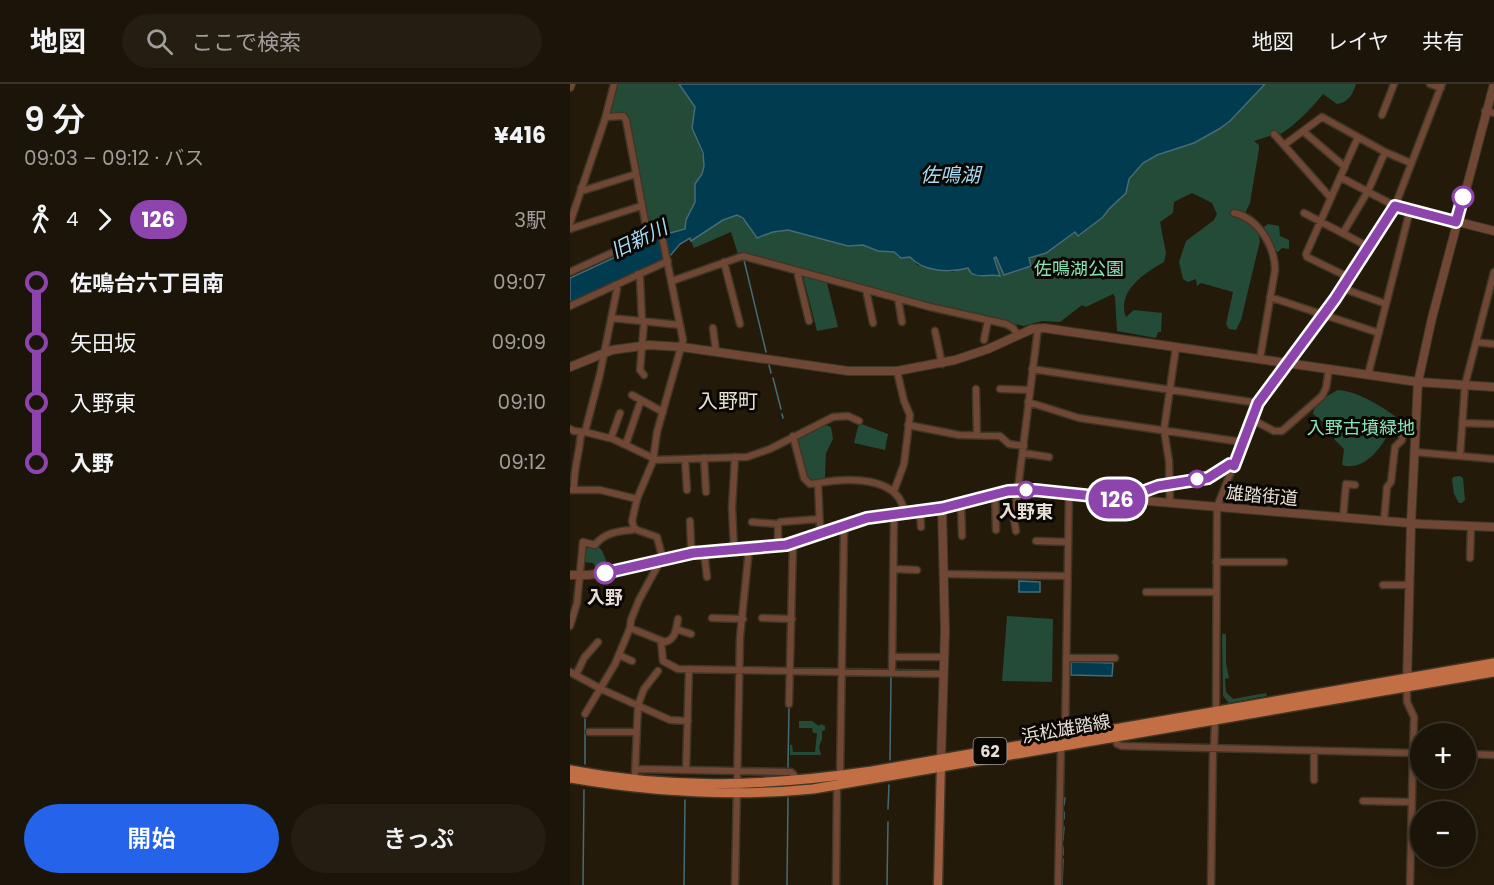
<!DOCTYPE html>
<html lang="ja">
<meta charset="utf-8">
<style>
:root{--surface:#1b1408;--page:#241d12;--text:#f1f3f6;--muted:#a09e9c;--line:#393329;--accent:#2563eb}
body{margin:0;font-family:Poppins,"Noto Sans JP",sans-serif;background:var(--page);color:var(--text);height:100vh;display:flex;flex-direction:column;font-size:22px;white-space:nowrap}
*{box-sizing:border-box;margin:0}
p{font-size:20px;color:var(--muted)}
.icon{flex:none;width:33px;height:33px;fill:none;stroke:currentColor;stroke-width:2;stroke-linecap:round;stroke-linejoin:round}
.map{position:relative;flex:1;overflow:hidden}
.details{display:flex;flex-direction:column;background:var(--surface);width:570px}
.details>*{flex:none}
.badge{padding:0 12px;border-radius:20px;font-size:21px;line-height:39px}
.buttons{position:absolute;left:840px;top:639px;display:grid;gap:12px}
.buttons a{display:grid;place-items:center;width:66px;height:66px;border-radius:50%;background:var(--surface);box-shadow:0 3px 9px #0003,0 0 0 2px var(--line);font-size:30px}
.map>.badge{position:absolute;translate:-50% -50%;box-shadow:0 0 0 3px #fff}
.legs{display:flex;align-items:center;gap:9px;height:66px;padding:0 24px;font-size:20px}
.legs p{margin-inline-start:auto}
.head{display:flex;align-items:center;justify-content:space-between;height:102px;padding:0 24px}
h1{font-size:33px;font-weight:600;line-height:45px}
.cta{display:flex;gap:12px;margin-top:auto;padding:12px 24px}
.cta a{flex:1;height:69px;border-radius:36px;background:var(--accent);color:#fff;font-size:24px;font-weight:600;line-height:69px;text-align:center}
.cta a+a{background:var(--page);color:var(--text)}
ul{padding:0 24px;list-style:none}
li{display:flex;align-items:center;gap:21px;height:60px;font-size:22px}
li i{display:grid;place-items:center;width:9px;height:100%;margin:0 8px;background:currentColor}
li i::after{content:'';width:15px;height:15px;margin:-8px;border:4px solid;border-radius:50%;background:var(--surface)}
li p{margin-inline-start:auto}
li:first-child i{background:linear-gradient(#0000 50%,currentColor 0)}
li:last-child i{background:linear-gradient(currentColor 50%,#0000 0)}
header{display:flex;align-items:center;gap:36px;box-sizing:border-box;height:84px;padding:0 30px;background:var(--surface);border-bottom:2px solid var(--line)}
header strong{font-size:28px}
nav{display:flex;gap:33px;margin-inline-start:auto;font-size:21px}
.search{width:420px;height:54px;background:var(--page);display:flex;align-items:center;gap:15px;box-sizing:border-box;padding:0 21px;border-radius:33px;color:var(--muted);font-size:22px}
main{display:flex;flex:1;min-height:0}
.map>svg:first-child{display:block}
</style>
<header>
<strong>地図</strong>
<div class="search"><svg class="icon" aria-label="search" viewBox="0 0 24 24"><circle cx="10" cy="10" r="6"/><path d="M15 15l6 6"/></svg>ここで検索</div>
<nav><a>地図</a><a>レイヤ</a><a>共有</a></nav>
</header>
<main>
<section class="details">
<div class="head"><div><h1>9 分</h1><p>09:03 – 09:12 · バス</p></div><b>¥416</b></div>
<div class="legs"><svg class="icon" aria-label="walk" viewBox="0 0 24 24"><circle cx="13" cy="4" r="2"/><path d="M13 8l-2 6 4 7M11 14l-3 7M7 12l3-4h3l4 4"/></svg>4<svg class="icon" aria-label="forward" viewBox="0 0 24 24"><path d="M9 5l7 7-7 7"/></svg><b class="badge" style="background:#8e44ad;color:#fff">126</b><p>3駅</p></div>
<ul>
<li><i style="color:#8e44ad"></i><b>佐鳴台六丁目南</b><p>09:07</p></li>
<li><i style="color:#8e44ad"></i><span>矢田坂</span><p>09:09</p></li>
<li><i style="color:#8e44ad"></i><span>入野東</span><p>09:10</p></li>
<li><i style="color:#8e44ad"></i><b>入野</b><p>09:12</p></li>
</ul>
<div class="cta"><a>開始</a><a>きっぷ</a></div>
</section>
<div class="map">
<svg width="924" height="801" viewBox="0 0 924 801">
<rect width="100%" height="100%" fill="#241a0a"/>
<path fill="#234b38" d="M47 0H109L125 23 122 44 134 75 132 90 125 100V118L116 136V145L96 151H94L91 144 79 148 57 30 44 32 40 29Z
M695 0H786C783 10 778 19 767 20L753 10C739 27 726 41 707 52L706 50 684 57 689 61V65L680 119 674 131 688 148 690 157 671 236 666 246 659 245 656 240 663 208 631 199 627 202 626 195 618 198 613 195 609 178 616 157 644 136 647 130 642 119 622 109 604 118 603 129 590 138 596 169 594 178C576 188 546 207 556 233L564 226 592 229 591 248H588L586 254 547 247 545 213 543 210 516 223 512 221 490 238 472 237 454 242 360 221 168 170 161 148 124 164 121 157 153 136 167 131 176 138 185 153 190 154 203 148 218 146 278 162 293 161 308 167 324 168 328 173H340L347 181 382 188 398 184 419 191H425L428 183 424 174 426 173 434 191 461 182 459 175 476 169 505 147 509 152 533 133 539 125 556 109 559 95 573 79 587 71 624 59 649 45 660 37Z
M698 140 709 142 710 152 719 156V165L712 164 708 168 705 167 694 145V143Z
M233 192 257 199 268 243 247 247Z
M768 306C790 308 811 322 829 335L830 340 829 353 818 350C810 366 792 388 772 381L774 365 764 355 765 348 743 330C744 321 759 310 768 306Z
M289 339 318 350 315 366 284 359Z
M253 340 261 343 263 355 256 369 255 393 248 397 238 396 227 354Z
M890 392 893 394 895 416 892 419H889L884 410 882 396 883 393Z
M27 462C33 465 38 478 36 485L28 486 23 479 13 478 14 465Z
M437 532 483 535 482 598 432 597Z
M654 549 656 551V579L659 594 655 595 656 608 663 615 696 609 697 612 659 619 653 612 652 551Z
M229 637H242L249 642 251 640 255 642V646L252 647V655L249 663 251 671H220V661H222L223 668H245L247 649H243L242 644H229Z"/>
<path fill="#003b4f" stroke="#456c77" stroke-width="1.5" d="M109 0H695L660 37 649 45 624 59 587 71 573 79 559 95 556 109 539 125 533 133 508 152 505 148 476 169 459 174 461 182 434 191 426 173 424 174 430 192C420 189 410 195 401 189L398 184C381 189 353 188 340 173L331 174 324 168 308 167 293 161 278 162 218 146 203 148 187 154 173 134 167 131 153 136 121 157 120 154 110 160 99 173 0 219V194L93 151 115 145 116 136 125 118V100L132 90 134 82 133 69 122 44 125 23Z
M449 497 470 498V508H449Z
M501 578 543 579 542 592 501 591Z"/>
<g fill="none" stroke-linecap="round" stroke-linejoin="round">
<path stroke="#456c77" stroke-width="1.5" d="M174 176 196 268
M199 281 201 289
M203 294 211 325
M212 330 213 334
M320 676 321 593
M15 680V635
M218 684 219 623
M494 721 495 714
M318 725 319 701
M494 735V728
M493 756 494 743
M493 771V763
M13 801 14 706
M114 801 115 716
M217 801 218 714
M317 801 318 738
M492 801 493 775"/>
<g stroke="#3f3626" stroke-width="9">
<path id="minor" d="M860 0 871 4
M915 27 924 29
M812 31 824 0
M36 33 53 32 56 36 78 153
M734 48 775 83
M704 50 760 113
M714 61 752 33 815 68 841 79
M770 93 825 122
M11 104 15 106 66 90
M664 129C688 134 705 162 705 186L690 275
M734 129 799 163
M0 139 35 35 44 0
M0 145 71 122
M773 149 798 107 815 68
M154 178 170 240
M227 187 239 237
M0 188 85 149H88L92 152 113 256 87 348 83 377 67 415 62 437 64 444 67 446 87 453 93 476
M68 190 70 194 72 237
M778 193 737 173 736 170 788 53
M102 197 173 172 360 223 436 240 443 244 448 251
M45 201 47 205 30 290 15 348 43 355 83 374
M772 204 816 220
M296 206 303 239
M700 213 809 249
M328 215 332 238
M0 222 98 177
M41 234 110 241
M143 244 146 268
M365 247 372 280
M414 256 418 236
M906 258 924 260
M462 285 688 319
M74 291 70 286 74 238
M798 291 840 126
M406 305 407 351
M430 305 459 306
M62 311 93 328
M458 318 509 334 672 358
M681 335 704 347H712L752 312 756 304 759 285
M892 339 924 340
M338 341 389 351 430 352 439 360 454 362
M0 345 4 347 14 348
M223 352 234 394 240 400 248 399
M41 354 50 329
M56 360 71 316
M844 368 924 375
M453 369 479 373
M890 372 895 301 924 188
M134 374 136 408
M115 375 117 406
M83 376 177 373 200 365 263 333 278 332 289 337
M4 405C3 386 10 368 11 348
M0 406H30L67 415
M324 407 334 380 340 331 334 317 327 287
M425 409 426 446
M561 416V412L588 402 638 394 660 380 664 382
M391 419 392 452
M600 419 599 377 594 346 606 263
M350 426 351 443
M773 434 776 400 785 401
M120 437 121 461 123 469
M814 437 817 403 821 398 825 363 832 356 834 340H845
M182 438 208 440
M446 447 444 435 447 412 468 244
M252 450 250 445 248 399C276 394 329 391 334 428
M466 457 498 458
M208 462V440L210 438 249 435
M164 465 162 423 165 373
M134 468 137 493
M900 474 901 443
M646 478H714
M324 485 347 486
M374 490 497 492
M813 501H840
M576 508H646
M142 534 173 535
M192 534 222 535
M0 542 7 519 13 458 25 461C34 449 48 447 62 446L64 444
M60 544 95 558C106 555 106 545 108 535
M106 545 121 550
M91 557 93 577 108 585 374 590
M49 571 62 577
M322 573H374
M496 574H545
M0 588 31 605 100 636 118 637
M322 589 324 429
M6 591 14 574 28 558
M219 620 223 460
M646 627 647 423 688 319 765 215 825 122 872 0
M15 630 45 580 60 544 61 536 69 516 87 483 86 477
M19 648H67
M545 653 547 660 552 662 843 669 844 633 837 618V603
M495 654 499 410
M644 664 645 637
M896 670 924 671
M65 685 221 688 224 691 225 697
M116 686 119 585
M65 689 68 621 74 605 88 587
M270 692 274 446 273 441
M744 696V667
M793 717 842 718
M165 801 170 553 179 465
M266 801 267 702
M488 801 491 663
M641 801 643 664
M840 801 843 669H850"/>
</g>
<g stroke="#3f3626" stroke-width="10">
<path id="tertiary" d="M0 3 1 0
M825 122 924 147
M0 283 42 266 79 261 112 263 278 287H327L385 276 418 265 462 245 474 244 848 298 924 303
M0 491H18L42 488 128 469 216 461 298 434 372 424 424 409 448 406 851 440 924 443
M837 598 841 439 848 298 862 234 924 0
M371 675 375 547 372 424"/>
</g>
<g stroke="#3f3626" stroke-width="11">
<path id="secondary" d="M368 801 371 679"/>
</g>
<g stroke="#3f3626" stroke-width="12">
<path id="primary" d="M0 686C103 706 199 702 302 687L924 579
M0 694C81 708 161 713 243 705L924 588"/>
</g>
<use href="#minor" stroke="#6f4734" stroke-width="6"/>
<use href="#tertiary" stroke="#6f4734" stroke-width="8"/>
<use href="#secondary" stroke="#9e5e3f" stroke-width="8"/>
<use href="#primary" stroke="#c36f46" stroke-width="9"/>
</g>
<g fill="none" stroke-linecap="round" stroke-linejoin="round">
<g stroke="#fff" stroke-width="14">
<path id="line-1" d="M35 489 123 469 216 461 297 434 372 424 438 407 465 406 561 416V412L588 402 638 394 660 380 664 382 688 319 765 215 825 122 886 138 893 113"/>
</g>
<use href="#line-1" stroke="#8e44ad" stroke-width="9"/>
</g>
<g fill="#fff" stroke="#8e44ad" stroke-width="3">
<circle cx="893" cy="113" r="10"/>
<circle cx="627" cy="395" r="8"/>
<circle cx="456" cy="406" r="8"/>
<circle cx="35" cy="489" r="10"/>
</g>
<g text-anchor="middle" stroke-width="6" stroke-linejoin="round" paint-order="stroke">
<rect fill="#0a0602" stroke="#a49e96" stroke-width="1.5" x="403.5" y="654" width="33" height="26" rx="4.5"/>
<g font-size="16" font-weight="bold" fill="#e6dfd5">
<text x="420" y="673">62</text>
</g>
<g font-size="18" fill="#88e5b7" stroke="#0a0602">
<text x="509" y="191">佐鳴湖公園</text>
<text x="791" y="350">入野古墳緑地</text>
</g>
<g font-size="18" fill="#e6dfd5" stroke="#0a0602">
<text transform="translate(692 412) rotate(5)" y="6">雄踏街道</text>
<text transform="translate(496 645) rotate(-10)" y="6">浜松雄踏線</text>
</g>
<g font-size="18" font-weight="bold" fill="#e6dfd5" stroke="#0a0602">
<text x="456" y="434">入野東</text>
<text x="35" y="520">入野</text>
</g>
<g font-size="20" font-style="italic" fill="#a5dbf5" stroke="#0a0602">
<text x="380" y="98">佐鳴湖</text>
<text transform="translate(69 155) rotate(-26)" y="7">旧新川</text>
</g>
<g font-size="20" fill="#e6dfd5" stroke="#0a0602">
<text x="158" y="324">入野町</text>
</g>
</g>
</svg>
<div class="buttons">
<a>+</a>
<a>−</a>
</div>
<b class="badge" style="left:547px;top:415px;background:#8e44ad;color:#fff">126</b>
</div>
</main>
